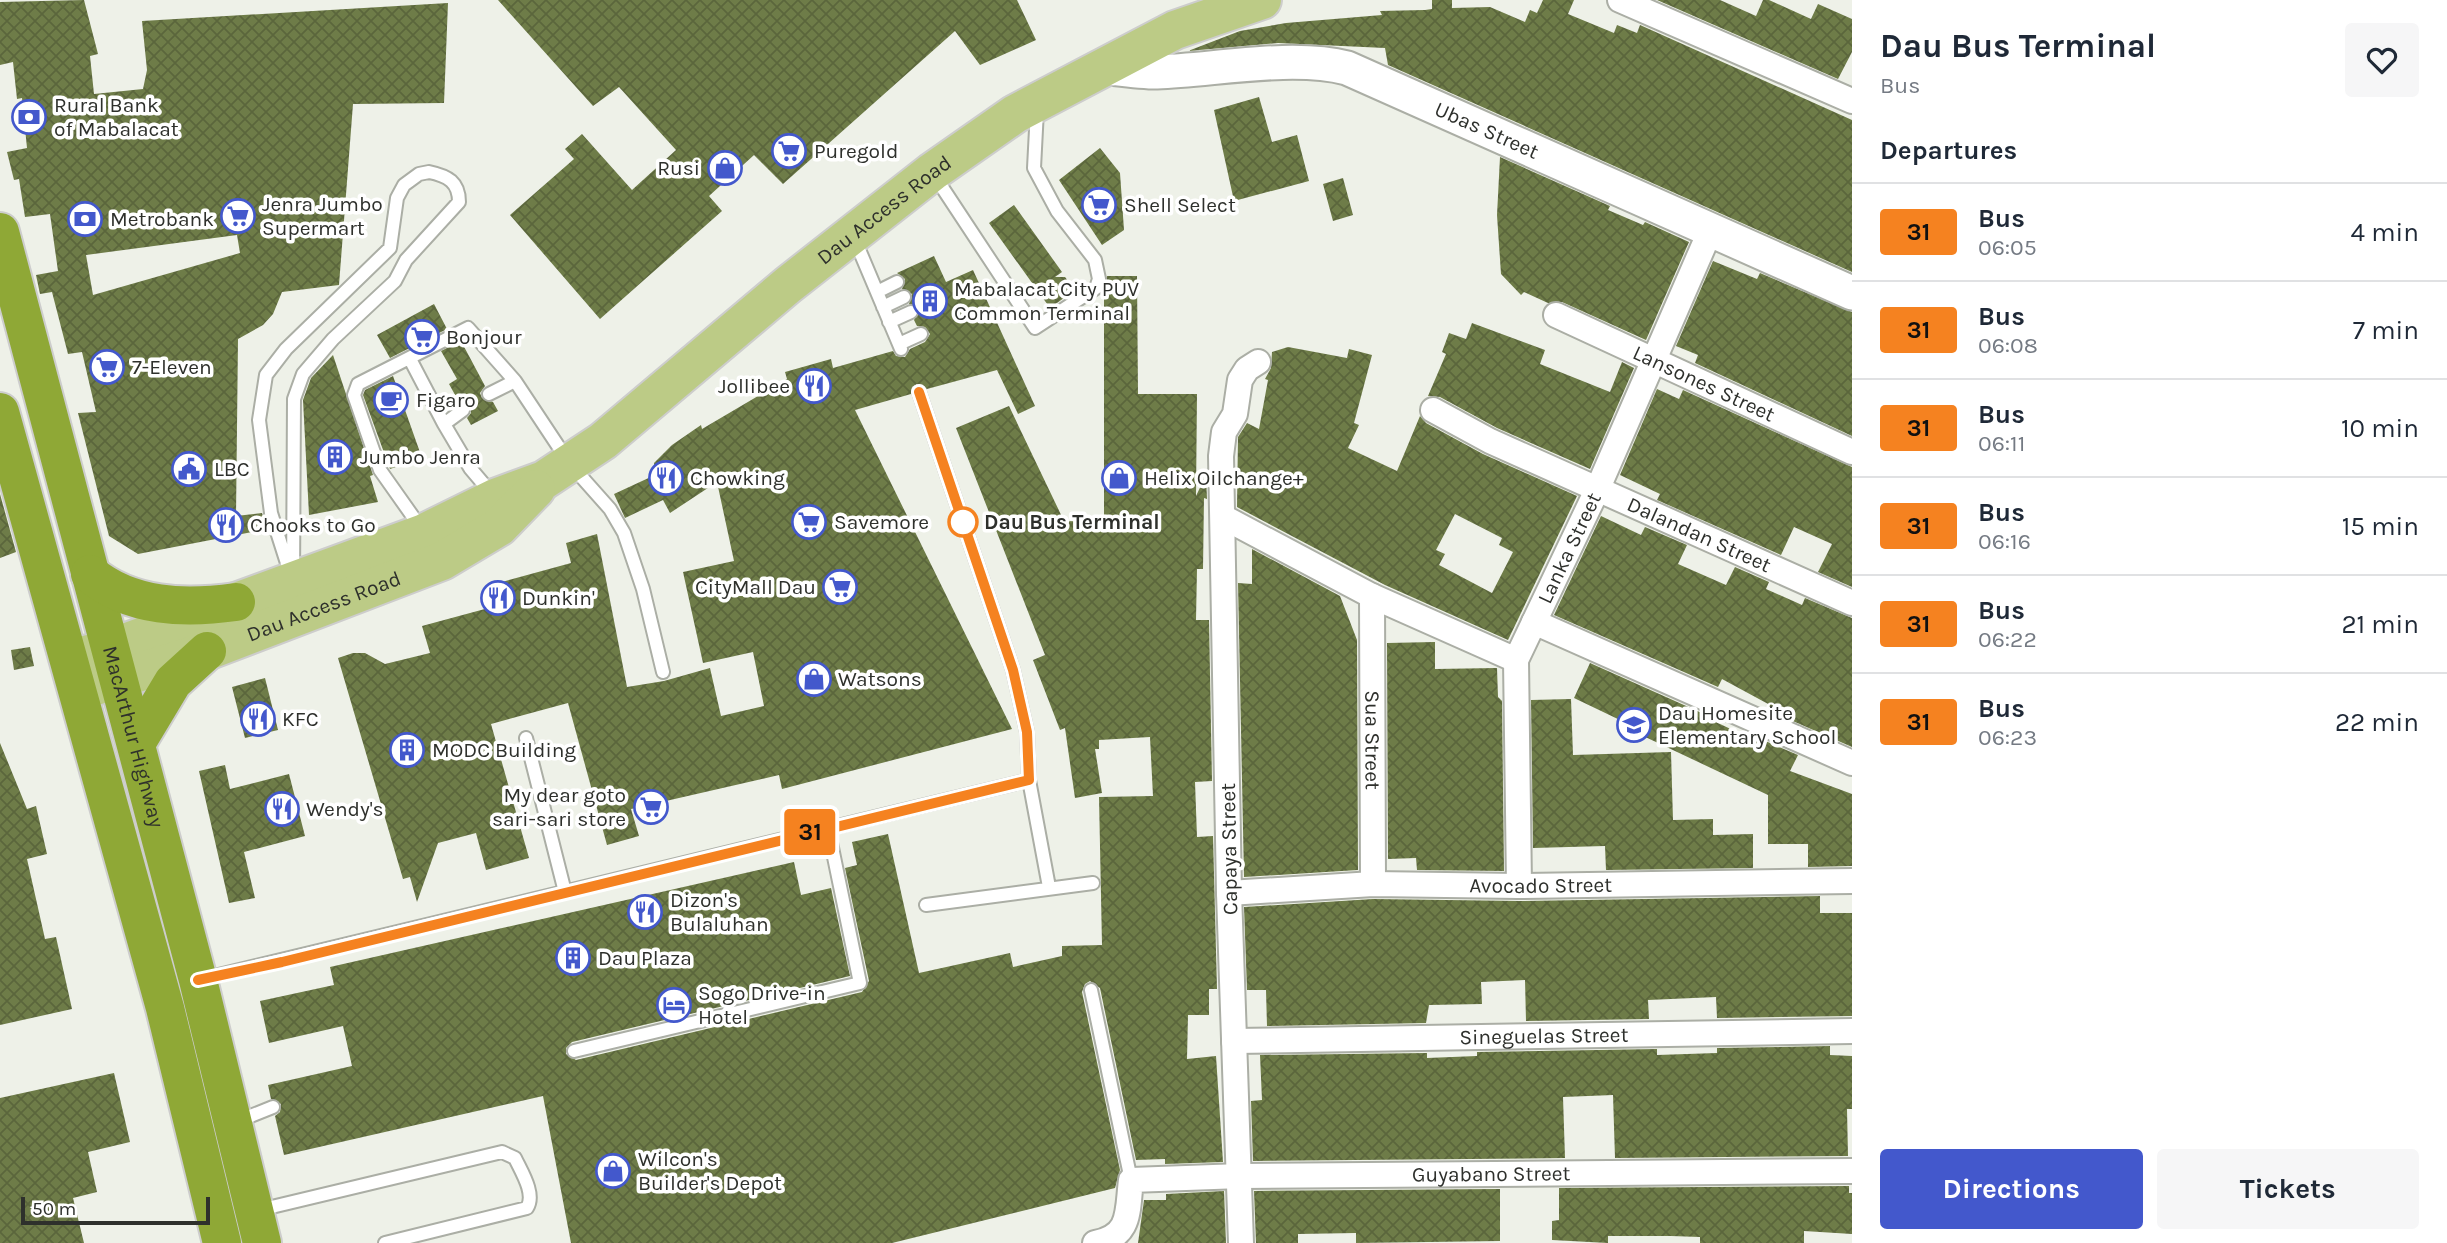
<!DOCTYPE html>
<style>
:root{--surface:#fff;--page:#f6f6f7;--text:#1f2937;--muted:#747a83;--line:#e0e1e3;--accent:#4358cc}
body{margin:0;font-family:Karla,sans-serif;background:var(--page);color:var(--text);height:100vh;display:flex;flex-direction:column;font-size:26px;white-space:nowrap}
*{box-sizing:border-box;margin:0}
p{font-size:23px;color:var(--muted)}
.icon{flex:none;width:38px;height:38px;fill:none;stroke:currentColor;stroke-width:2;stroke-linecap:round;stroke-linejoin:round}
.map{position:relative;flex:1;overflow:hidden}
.panel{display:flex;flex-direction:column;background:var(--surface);width:595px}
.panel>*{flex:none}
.badge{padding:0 14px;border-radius:5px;font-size:24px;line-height:46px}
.scale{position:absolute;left:21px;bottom:18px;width:189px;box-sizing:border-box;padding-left:7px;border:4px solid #2e302c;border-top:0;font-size:19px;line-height:24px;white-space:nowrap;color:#2e302c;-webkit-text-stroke:5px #fff;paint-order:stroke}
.map>.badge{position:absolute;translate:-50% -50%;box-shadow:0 0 0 4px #fff}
h2{padding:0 28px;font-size:26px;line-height:63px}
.round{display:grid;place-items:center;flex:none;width:74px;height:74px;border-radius:7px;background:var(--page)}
.headline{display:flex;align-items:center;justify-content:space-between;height:119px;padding:0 28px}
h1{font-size:33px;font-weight:700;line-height:52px}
.action{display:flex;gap:14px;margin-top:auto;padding:14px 28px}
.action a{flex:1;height:80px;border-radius:7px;background:var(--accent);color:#fff;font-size:28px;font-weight:700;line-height:80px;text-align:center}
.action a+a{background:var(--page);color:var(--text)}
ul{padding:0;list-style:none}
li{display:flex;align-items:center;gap:21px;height:98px;padding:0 28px;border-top:2px solid var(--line)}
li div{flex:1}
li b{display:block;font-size:26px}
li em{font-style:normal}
li .badge{min-width:77px;font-weight:700;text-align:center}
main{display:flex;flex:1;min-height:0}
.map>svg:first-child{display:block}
</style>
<main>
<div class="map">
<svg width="1852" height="1243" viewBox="0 0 1852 1243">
<defs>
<pattern id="building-cross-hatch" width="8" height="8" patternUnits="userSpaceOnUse" patternTransform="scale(1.75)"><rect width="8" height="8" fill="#6e7c48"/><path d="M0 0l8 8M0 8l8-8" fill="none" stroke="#5b663c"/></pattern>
</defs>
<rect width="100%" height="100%" fill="#eef1e8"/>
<path fill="url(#building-cross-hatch)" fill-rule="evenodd" d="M84 0 98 54 90 56 94 94 143 89 147 70 142 21 448 3 444 103 353 104 339 285 282 292 273 314 263 325 238 339 236 516 262 513 267 529 138 554 109 536 78 413 96 412 82 352 68 354 52 292 40 294 36 275 58 271 50 214 25 217 19 179 14 180 7 152 27 148 22 98 17 99 13 62 0 65V2ZM237 235 240 253 93 295 86 255Z
M498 0H1017L1036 40 980 65 955 31 783 184 754 155 709 196 722 211 600 319 510 215 574 159 565 149 582 134 632 190 676 150 619 87 593 106Z
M1432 0H1452V8L1490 7 1525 22 1530 10 1537 13 1543 0H1574L1568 14 1614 33 1617 25 1637 33 1640 25 1852 120V272L1388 65 1385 48 1278 43 1188 51 1240 31 1286 23 1382 15 1380 11 1425 10 1432 9Z
M1657 0H1720L1756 16 1763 0H1769L1811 19 1818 4 1852 19V52L1838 79Z
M1259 97 1272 142 1297 135 1309 181 1234 201 1214 110Z
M1100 148 1120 173 1124 230 1102 245 1059 180Z
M1500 157 1610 206 1608 210 1643 225 1645 222 1689 242 1646 340 1562 302 1548 303 1524 292 1521 295 1501 274 1497 215Z
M1343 178 1353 215 1333 221 1323 184Z
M1014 205 1062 272 1055 277H1065L1075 290 1050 308 989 223Z
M934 256 946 282 973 270 1035 406 1018 414 997 370 927 389 917 384 912 387 911 394 855 410 1012 729 782 789 779 775 631 809 639 836 607 845 568 703 491 724 529 858 486 870 476 833 438 843 417 902 410 877 403 879 338 658 353 653H365L385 664 430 653 422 626 507 603 502 582 571 563 566 543 597 534 627 687 664 681 710 668 721 716 764 706 753 652 703 663 683 572 734 561 717 482 670 513 663 500 625 518 614 494 655 475 654 463 672 445 701 425 702 429 787 379 785 372 831 359 833 368 893 351 896 356 905 357 910 349 925 342 930 334 925 327 917 326 914 320 919 309 909 304 912 294 902 289 905 279 897 273Z
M1713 261 1757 279 1760 273 1852 312V436L1695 363 1698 355 1676 346Z
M1107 276H1137L1138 394H1197L1196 496 1206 475 1207 499 1204 498 1203 569H1197L1196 620H1209L1212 781 1195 782 1197 837 1213 836 1217 989H1209V1015H1188L1187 1059 1216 1056 1223 1162 1165 1164V1159L1136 1160 1100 988 1090 981 1085 984 1082 992 1120 1170 1115 1188 892 1243H571L543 1096 284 1155 275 1116 280 1112 281 1104 271 1099 268 1085 352 1066 343 1026 269 1043 260 1001 334 985 330 967 794 862 801 895 831 888 850 976 572 1042 566 1048V1054L576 1060 862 992 869 981 845 868 857 865 852 842 888 834 919 973 1010 953 1013 967 1062 956V946L1102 945 1099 797 1153 796 1150 737 1099 740V749H1095L1102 793 1075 798 1065 728 1060 730 1033 660 1045 655 956 428 1009 406 1064 521 1104 522V292Z
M434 304 447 329 390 358 377 335Z
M1472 323 1545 350 1540 364 1610 392 1622 362 1634 368 1590 469 1497 428 1440 397 1428 396 1446 354 1442 352 1449 333 1466 339Z
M461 341 485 386 480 393 482 398 493 402 498 411 471 425 467 418 471 413 470 405 459 402 449 384 457 379 441 351Z
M1288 347 1347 358 1349 349 1372 355 1354 423 1359 425 1348 448 1397 471 1420 416 1426 423 1483 454 1577 496 1508 640 1385 585 1237 507 1238 437 1247 423 1259 429 1268 380 1265 379 1271 368 1272 352ZM1455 514 1502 538 1499 545 1513 552 1492 593 1439 565 1445 554 1436 550Z
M333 355 373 475 370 476 378 502 309 515 303 400 311 378Z
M393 376 422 458 390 469 363 395 365 390Z
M1657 389 1679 399 1683 390 1852 467V587L1818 572 1832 544 1794 527 1781 555 1657 500 1660 494 1620 475Z
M0 494 16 552 0 558Z
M1601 516 1641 535 1645 527 1687 545 1678 564 1726 585 1735 567 1769 582 1766 589 1802 605 1805 598 1852 618V747L1768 710 1770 705 1722 679 1718 687 1554 615Z
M1252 549 1340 596 1357 640 1358 870 1244 877 1238 583 1252 584Z
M1435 642V669L1497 668 1498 697 1502 701 1504 871 1417 870 1416 858 1388 859 1387 643Z
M30 647 34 666 14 670 11 650Z
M1590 663 1704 714 1703 716 1754 740 1756 737 1798 755 1790 771 1852 794V866L1808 867V844H1768V795L1620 725 1622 721 1574 698Z
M265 678 278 730 245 738 232 687Z
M1571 699 1573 755 1671 752 1673 820 1713 819V835L1753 834V868L1606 870 1605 846 1533 848 1531 700Z
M0 743 27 809 36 806 47 854 27 859 45 939 56 937 72 1009 0 1025Z
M225 765 230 789 289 774 305 836 244 852 255 898 229 903 199 771Z
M1820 896V913H1852V1016L1717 1018 1716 997 1648 1000 1649 1019 1526 1021 1525 980 1481 982 1482 1004 1429 1005 1426 1023 1267 1026 1266 990H1247L1244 907 1373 899 1519 901Z
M1830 1046V1055L1852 1056V1109H1847L1848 1156 1615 1158 1613 1095 1563 1097 1565 1158 1253 1161 1251 1101 1262 1100 1260 1055 1427 1053V1058L1477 1056V1052L1657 1049V1055L1717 1053V1048Z
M114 1073 130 1142 88 1152 97 1192 73 1198 84 1243H0V1098Z
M1849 1186V1193H1852V1234L1804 1231V1243H1700V1237L1671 1236H1608V1243L1552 1240V1221L1559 1220V1188Z
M1500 1189V1241L1356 1243V1233L1298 1234V1243H1256L1254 1191Z
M1224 1191 1226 1243H1138L1144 1200H1166V1194Z"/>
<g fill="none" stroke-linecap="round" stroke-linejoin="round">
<g stroke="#abaea5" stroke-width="16">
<path id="lane" d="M429 172C448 176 459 182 459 202L406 260 395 281 333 339 303 374 294 399 293 582 271 513 259 420 266 375 286 349 390 248 397 198 404 185 419 174Z
M934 175 1035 328 1096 288 1099 279 1095 260 1057 211 1034 168 1037 110
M855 240 901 349
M877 292 897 282
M883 307 904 297
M889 322 911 312
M899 344 921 334
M410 359 444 424
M919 392 1013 670 1027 732 1029 780 1049 887
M489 394 515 381 570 464 610 509 624 533 643 589 663 672
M463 410 444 424 470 468 492 494
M421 528 380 470 354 395 358 384 468 328 515 381
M526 738 565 892
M926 905 1093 883
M202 979 1029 780
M1091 990 1131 1180
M574 1051 860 983 828 828
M238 1121 273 1107
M259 1210 502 1152 515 1158C521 1171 536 1194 527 1208L385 1243"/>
</g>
<g stroke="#abaea5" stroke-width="28">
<g id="street">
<path d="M1620 0 1852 101"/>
<path id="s1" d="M1556 315 1852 452"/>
<path id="s2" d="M1433 410 1490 441 1852 603"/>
<path d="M1223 517 1372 596 1516 660"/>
<path id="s3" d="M1372 596 1373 884"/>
<path d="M1534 622 1852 763"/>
<path id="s4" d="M1519 886 1516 660 1598 488 1711 229"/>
<path id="s5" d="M1229 893 1373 884 1519 886 1852 881"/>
<path id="s6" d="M1234 1041 1852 1031"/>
<path id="s7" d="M1095 1243C1132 1236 1127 1211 1131 1180L1241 1176 1852 1171"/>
<path d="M1241 1243 1229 893 1221 456 1224 432 1235 414 1240 380 1247 369 1258 362"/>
</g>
</g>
<g stroke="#abaea5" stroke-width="37">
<g id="secondary">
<path id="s8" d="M1102 67C1120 69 1139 72 1157 72 1214 70 1292 54 1347 68L1852 293"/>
</g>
</g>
<g stroke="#cdcdcc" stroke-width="42">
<g id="primary">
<path id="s9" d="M70 659 111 648 424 533 495 498 544 480 603 441 788 285 932 172 1015 114 1175 30 1262 0"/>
<path id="s10" d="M79 691 207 651 442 561 499 527 536 489"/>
</g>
</g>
<g stroke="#cdcdcc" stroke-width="42">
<g id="highway">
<path id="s11" d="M0 232 198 980 262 1243"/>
<path d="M0 412 165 1008 222 1243"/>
<path d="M90 574C131 608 185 609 236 602"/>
<path d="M137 742 173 682 207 651"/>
</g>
</g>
<use href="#lane" stroke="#fff" stroke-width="12"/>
<use href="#street" stroke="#fff" stroke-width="24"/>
<use href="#secondary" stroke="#fff" stroke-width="33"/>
<use href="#primary" stroke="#bccb86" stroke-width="38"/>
<use href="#highway" stroke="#8fa836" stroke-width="38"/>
</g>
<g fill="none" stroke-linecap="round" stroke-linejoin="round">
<g stroke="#fff" stroke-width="16">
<path id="line" d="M198 980 282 962 1029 780 1027 732 1013 670 919 392"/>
</g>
<use href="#line" stroke="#f58220" stroke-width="10"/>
</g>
<defs>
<g id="bank-ring" transform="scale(1.75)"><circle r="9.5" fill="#fff" stroke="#4358cc" stroke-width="1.5"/><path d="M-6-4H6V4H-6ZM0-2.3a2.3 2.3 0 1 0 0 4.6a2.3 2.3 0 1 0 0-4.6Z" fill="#4358cc"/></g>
<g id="supermarket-ring" transform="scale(1.75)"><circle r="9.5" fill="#fff" stroke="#4358cc" stroke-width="1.5"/><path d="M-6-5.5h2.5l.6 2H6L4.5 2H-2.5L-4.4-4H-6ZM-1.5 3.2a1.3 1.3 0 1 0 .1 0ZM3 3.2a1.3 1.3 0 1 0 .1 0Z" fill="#4358cc"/></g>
<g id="shop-ring" transform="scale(1.75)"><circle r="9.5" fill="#fff" stroke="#4358cc" stroke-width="1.5"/><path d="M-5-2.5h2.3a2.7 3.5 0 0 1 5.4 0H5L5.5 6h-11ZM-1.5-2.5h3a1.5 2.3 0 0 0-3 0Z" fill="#4358cc"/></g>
<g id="building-ring" transform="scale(1.75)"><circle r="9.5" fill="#fff" stroke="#4358cc" stroke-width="1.5"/><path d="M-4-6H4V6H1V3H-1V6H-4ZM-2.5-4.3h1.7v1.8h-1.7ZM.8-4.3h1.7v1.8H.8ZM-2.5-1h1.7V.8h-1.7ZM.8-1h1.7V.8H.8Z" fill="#4358cc"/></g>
<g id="restaurant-ring" transform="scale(1.75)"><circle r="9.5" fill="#fff" stroke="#4358cc" stroke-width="1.5"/><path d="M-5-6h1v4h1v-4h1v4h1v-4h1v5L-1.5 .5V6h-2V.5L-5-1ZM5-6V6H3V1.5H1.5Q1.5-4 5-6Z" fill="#4358cc"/></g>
<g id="cafe-ring" transform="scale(1.75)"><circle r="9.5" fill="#fff" stroke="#4358cc" stroke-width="1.5"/><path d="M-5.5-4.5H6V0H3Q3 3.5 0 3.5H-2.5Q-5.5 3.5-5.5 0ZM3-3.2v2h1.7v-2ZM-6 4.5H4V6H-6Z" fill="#4358cc"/></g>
<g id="civic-ring" transform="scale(1.75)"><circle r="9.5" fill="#fff" stroke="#4358cc" stroke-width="1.5"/><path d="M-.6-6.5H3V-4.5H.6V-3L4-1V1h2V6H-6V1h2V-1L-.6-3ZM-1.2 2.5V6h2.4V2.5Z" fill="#4358cc"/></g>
<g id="school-ring" transform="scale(1.75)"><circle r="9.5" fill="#fff" stroke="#4358cc" stroke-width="1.5"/><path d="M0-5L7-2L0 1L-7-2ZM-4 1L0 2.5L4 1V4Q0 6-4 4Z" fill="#4358cc"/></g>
<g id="hotel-ring" transform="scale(1.75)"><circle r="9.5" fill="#fff" stroke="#4358cc" stroke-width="1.5"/><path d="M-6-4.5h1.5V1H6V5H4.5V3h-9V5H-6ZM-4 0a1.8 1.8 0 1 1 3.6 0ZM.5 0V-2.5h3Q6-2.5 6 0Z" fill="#4358cc"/></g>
</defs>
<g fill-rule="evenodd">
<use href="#bank-ring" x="29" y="117"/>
<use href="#supermarket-ring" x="789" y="151"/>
<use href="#shop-ring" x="725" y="168"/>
<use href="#supermarket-ring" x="1099" y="205"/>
<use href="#supermarket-ring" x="238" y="216"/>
<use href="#bank-ring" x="85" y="219"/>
<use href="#building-ring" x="930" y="301"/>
<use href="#supermarket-ring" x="422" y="337"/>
<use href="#supermarket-ring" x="107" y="367"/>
<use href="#restaurant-ring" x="814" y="386"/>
<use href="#cafe-ring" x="391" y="400"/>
<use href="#building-ring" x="335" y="457"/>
<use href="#civic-ring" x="189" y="469"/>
<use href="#restaurant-ring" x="666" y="478"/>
<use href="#shop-ring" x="1119" y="478"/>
<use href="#supermarket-ring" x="809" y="522"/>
<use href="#restaurant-ring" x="226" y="525"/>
<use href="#supermarket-ring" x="840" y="587"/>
<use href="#restaurant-ring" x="498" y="598"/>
<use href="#shop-ring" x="814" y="679"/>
<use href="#restaurant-ring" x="258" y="719"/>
<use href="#school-ring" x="1634" y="725"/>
<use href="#building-ring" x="407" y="750"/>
<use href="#supermarket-ring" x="651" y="807"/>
<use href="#restaurant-ring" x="282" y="809"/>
<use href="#restaurant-ring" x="645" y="912"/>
<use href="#building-ring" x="573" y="958"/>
<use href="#hotel-ring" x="674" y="1005"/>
<use href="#shop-ring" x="613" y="1171"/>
</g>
<circle fill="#fff" stroke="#f58220" stroke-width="3.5" cx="963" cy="522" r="14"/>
<g text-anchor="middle" stroke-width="7" stroke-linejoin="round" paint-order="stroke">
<g font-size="21" fill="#2e302c" stroke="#fff" text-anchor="start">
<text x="54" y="112">Rural Bank<tspan x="54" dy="24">of Mabalacat</tspan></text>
<text x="814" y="158">Puregold</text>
<text x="700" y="175" text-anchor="end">Rusi</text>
<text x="262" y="211">Jenra Jumbo<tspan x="262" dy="24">Supermart</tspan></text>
<text x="1124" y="212">Shell Select</text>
<text x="110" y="226">Metrobank</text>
<text x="954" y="296">Mabalacat City PUV<tspan x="954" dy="24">Common Terminal</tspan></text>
<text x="446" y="344">Bonjour</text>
<text x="132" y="374">7-Eleven</text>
<text x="790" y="393" text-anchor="end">Jollibee</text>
<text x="416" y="407">Figaro</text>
<text x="360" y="464">Jumbo Jenra</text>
<text x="214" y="476">LBC</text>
<text x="690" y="485">Chowking</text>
<text x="1144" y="485">Helix Oilchange+</text>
<text x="834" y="529">Savemore</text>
<text x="250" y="532">Chooks to Go</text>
<text x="816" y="594" text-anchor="end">CityMall Dau</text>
<text x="522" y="605">Dunkin'</text>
<text x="838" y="686">Watsons</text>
<text x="1658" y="720">Dau Homesite<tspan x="1658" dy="24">Elementary School</tspan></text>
<text x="282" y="726">KFC</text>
<text x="432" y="757">MODC Building</text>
<text x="626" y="802" text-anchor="end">My dear goto<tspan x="626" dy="24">sari-sari store</tspan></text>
<text x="306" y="816">Wendy's</text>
<text x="670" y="907">Dizon's<tspan x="670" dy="24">Bulaluhan</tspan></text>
<text x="598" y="965">Dau Plaza</text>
<text x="698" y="1000">Sogo Drive-in<tspan x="698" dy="24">Hotel</tspan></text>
<text x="638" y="1166">Wilcon's<tspan x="638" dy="24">Builder's Depot</tspan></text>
</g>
<g font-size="21" fill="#2e302c" stroke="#fff">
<text dy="7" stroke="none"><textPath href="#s8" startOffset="399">Ubas Street</textPath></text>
<text dy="7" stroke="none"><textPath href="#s9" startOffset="942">Dau Access Road</textPath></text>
<text dy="7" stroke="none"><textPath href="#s1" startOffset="163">Lansones Street</textPath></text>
<text dy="7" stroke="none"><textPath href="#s2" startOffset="294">Dalandan Street</textPath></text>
<text dy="7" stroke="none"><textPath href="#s4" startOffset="350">Lanka Street</textPath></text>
<text dy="7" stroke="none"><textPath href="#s10" startOffset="259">Dau Access Road</textPath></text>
<text dy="7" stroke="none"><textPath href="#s11" startOffset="522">MacArthur Highway</textPath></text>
<text dy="7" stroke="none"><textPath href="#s3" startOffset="144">Sua Street</textPath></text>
<text transform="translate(1229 849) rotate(-91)" y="7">Capaya Street</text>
<text dy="7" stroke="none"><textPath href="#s5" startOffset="312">Avocado Street</textPath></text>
<text dy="7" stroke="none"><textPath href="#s6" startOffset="310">Sineguelas Street</textPath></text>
<text dy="7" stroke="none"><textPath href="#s7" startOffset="441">Guyabano Street</textPath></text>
</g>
<g font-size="21" font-weight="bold" fill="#2e302c" stroke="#fff" text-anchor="start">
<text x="984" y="529">Dau Bus Terminal</text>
</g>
</g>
</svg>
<div class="scale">50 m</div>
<b class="badge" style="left:810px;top:832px;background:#f58220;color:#111">31</b>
</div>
<section class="panel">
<div class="headline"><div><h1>Dau Bus Terminal</h1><p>Bus</p></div><a class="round"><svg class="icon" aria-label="heart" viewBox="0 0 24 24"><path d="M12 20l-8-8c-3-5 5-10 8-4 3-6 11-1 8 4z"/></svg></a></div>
<h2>Departures</h2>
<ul>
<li><span class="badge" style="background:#f58220;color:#111">31</span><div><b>Bus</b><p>06:05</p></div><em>4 min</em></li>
<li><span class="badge" style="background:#f58220;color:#111">31</span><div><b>Bus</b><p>06:08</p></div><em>7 min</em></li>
<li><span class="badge" style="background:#f58220;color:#111">31</span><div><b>Bus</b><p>06:11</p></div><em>10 min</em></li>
<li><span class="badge" style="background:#f58220;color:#111">31</span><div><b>Bus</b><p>06:16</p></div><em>15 min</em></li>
<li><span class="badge" style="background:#f58220;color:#111">31</span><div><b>Bus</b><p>06:22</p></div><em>21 min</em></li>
<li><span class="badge" style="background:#f58220;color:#111">31</span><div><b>Bus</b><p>06:23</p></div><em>22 min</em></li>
</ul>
<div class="action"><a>Directions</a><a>Tickets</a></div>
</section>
</main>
